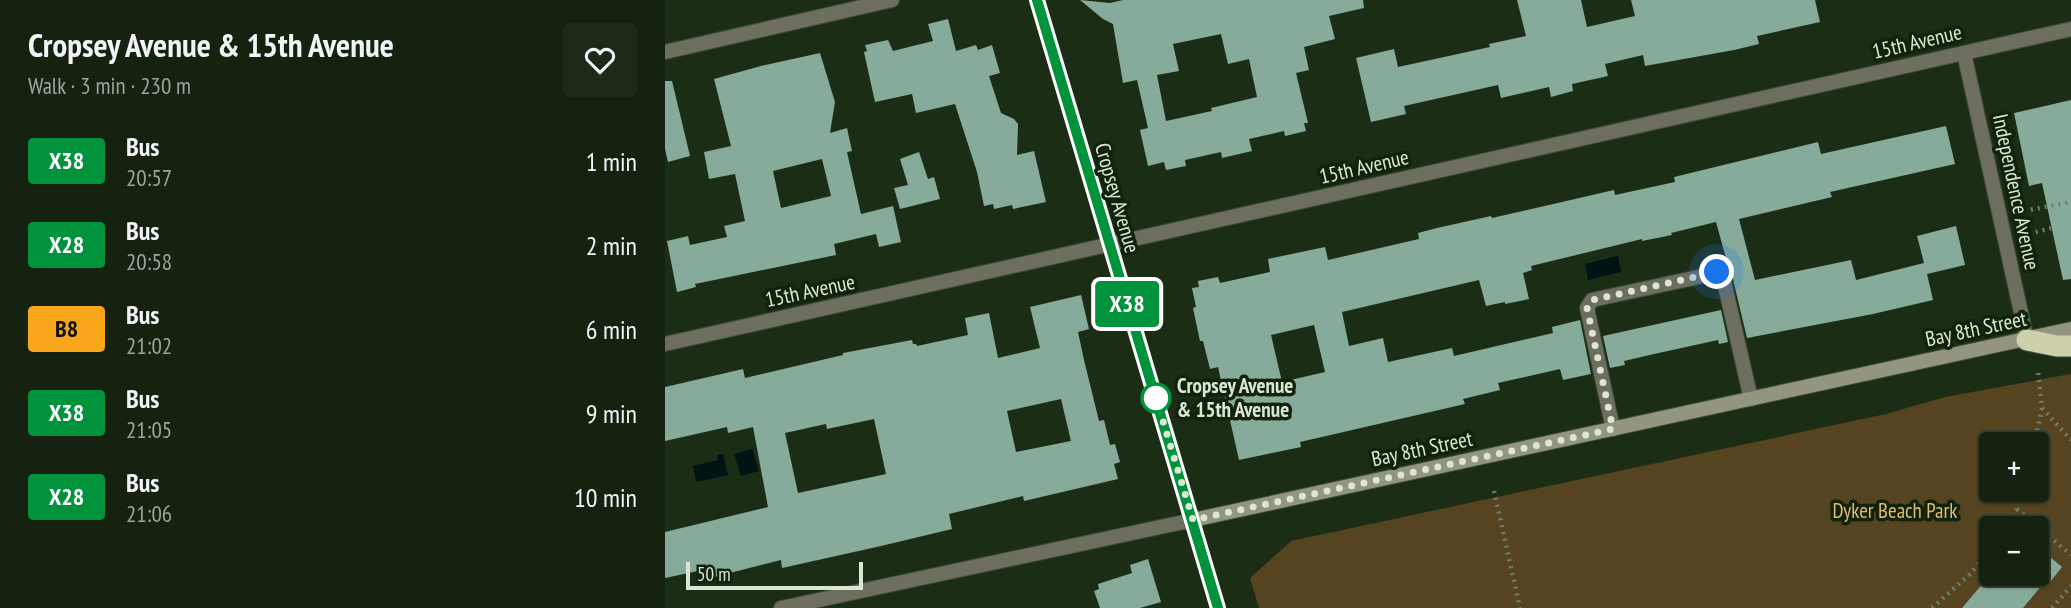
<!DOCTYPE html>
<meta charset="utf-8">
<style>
:root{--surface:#152210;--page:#1e2a19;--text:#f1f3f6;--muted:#9da49f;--line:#343f30}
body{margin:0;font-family:"PT Sans Narrow",sans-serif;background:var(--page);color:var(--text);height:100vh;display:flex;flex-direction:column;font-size:26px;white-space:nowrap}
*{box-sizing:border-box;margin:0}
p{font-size:23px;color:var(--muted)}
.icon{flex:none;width:38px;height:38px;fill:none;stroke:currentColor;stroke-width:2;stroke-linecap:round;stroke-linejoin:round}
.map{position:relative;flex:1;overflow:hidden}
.side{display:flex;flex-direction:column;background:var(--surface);width:665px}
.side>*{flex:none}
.badge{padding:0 14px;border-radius:5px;font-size:24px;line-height:46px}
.fabs{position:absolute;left:1314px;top:432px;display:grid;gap:14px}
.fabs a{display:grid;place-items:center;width:70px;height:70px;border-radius:7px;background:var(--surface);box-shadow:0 2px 5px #0004,0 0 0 2px var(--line);font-size:35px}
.scale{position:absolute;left:21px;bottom:18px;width:177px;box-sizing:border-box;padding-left:7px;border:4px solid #dbe6d7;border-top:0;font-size:19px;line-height:24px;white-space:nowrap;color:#dbe6d7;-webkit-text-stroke:5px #12230c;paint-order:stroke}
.you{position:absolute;width:35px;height:35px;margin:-18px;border:5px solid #fff;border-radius:50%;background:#1a73e8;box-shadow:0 0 0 10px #1a73e833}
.map>.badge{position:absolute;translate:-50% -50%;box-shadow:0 0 0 4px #fff}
.round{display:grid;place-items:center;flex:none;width:74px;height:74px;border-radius:7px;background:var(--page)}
.overview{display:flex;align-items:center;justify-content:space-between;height:119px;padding:0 28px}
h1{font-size:33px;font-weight:600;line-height:52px}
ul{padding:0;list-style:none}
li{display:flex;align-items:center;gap:21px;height:84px;padding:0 28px}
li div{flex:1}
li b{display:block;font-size:26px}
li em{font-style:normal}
li .badge{min-width:77px;font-weight:700;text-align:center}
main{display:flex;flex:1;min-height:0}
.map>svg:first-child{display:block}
</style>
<main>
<section class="side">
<div class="overview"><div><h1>Cropsey Avenue &amp; 15th Avenue</h1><p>Walk · 3 min · 230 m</p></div><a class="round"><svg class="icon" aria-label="heart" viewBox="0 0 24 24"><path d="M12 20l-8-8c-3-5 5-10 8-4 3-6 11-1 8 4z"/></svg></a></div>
<ul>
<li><span class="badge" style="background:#00933c;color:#fff">X38</span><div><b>Bus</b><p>20:57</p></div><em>1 min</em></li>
<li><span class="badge" style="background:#00933c;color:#fff">X28</span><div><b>Bus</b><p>20:58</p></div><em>2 min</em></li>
<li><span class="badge" style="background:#faa61a;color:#111">B8</span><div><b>Bus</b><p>21:02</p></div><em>6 min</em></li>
<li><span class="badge" style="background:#00933c;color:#fff">X38</span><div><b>Bus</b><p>21:05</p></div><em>9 min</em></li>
<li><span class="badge" style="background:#00933c;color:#fff">X28</span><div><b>Bus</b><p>21:06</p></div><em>10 min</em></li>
</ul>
</section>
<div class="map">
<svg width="1406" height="608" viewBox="0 0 1406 608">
<rect width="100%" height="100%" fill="#1c2d16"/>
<path fill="#564421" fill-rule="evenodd" d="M1406 374V608H594L585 578 626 541 1221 414 1280 397ZM1326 444H1372V490H1326ZM1326 528H1372V574H1326Z"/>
<path fill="#001414" d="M953 256 956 272 923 280 920 264Z
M87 449 94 471 76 476 69 454Z
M58 454 63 475 31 482 28 466 53 460 52 455Z"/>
<path fill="#87ab9a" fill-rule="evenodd" d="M415 0 445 3 458 0H698L699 8 664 16 670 39 639 47 644 70 631 73 643 123H639L641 131 620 136 619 131 584 139 587 151 557 158 556 152 520 160 521 166 501 170 499 162 483 166 475 130 483 128 472 80 458 83 448 24 438 19ZM556 34 563 64 584 59 592 97 546 108 547 111 501 121 492 75 514 71 508 44Z
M852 0H916L922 27 970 16 966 0H1150L1155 22 1092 36 1094 44 1069 50 980 66 978 55 940 64 943 76 907 84 908 91 886 97 884 87 836 98 833 85 739 106 741 114 706 122 691 58 729 49 733 67 825 47 824 44 861 36Z
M283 19 291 51 311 45 313 50 327 45 335 73 324 76 336 113 349 119 353 124 352 155 369 151 381 202 348 209 347 205 329 209 328 204 319 206 312 172 290 104 251 113 247 94 210 102 199 52 202 51 200 45 223 40 228 51 268 41 263 24Z
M155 53 170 102 165 133 182 128 187 151 182 152 196 214 228 206 236 242 214 247 211 234 169 244 171 255 30 284 31 287 12 292 2 241 23 236 25 245 62 237 59 226 80 221 70 174 44 179 39 152 66 146 49 79 96 66ZM157 159 166 196 116 208 108 171Z
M0 81H7L25 156 3 162 0 149Z
M1406 100V279L1398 280 1377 183 1364 186 1349 113Z
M1281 126 1290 164 1165 192 1167 197 1074 219 1090 280 1186 260 1191 280 1259 263 1252 236 1291 226 1300 265 1262 274 1268 300 1208 314 1082 338 1067 275 1064 269 1051 222 1006 233 1007 235 977 241V239L866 266 867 270 858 273 864 299 840 304V302L821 306 814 280 677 312 684 346 718 338 723 362 787 348 789 356 888 333 887 327 915 320 926 374 898 380 895 369 833 383 835 390 798 399 800 404 635 442 636 447 574 460 553 367 545 369 538 341H535L528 308 531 307 527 288 534 287 533 281 553 277 555 283 605 272 603 259 660 247 663 260 754 239 753 233 772 228 826 216 827 218 949 190 950 195 1010 182 1009 177 1153 142 1156 154ZM649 325 660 372 617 382 606 335Z
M254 152 263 179 269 177 275 199 235 209 229 188 243 185 235 159Z
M416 295 424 329 413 332 419 360 434 421 439 420 445 445 450 444 455 462 449 464 453 479 359 501 358 496 284 514 287 529 216 546 117 568 116 560 49 577 47 568 0 578V532L103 507 88 427 63 433 62 427 0 441V387L78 369 80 378 178 355V353L247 340 248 344H251L252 346 303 335 300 318 324 313 333 358 375 348 365 307ZM396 399 406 441 351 452 342 411ZM209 419 221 474 133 493 120 433 161 424 162 429Z
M1056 310 1063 342 1054 344 1053 340 989 354 959 361 960 365 945 368 938 336Z
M1372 546 1397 567 1385 582 1382 579 1358 608H1297L1326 574H1372Z
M483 559 496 602 475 608H435L429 591 434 589 433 584 467 573 465 565Z"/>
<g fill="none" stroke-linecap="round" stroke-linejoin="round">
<g stroke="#3b4b35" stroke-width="16">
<path id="service" d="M948 429 922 308 927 300 1052 273 1058 277 1086 399"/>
</g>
<g stroke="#3b4b35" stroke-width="16">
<path id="minor" d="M0 52 227 0
M1299 53 1362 340
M0 344 1406 29
M116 608 528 520"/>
</g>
<g stroke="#3b4b35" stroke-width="16">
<path id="secondary" d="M372 0 553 608
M528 520 1406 329"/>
</g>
<g stroke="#3b4b35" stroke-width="23">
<path id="motorway" d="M1362 340 1392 346H1406"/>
</g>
<path stroke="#707e6b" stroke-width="4.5" stroke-dasharray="2 5" stroke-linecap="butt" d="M1359 211 1406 202
M1364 234 1386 228
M1377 408 1406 440
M1369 444 1377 408 1373 371
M829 491 855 608
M1352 509 1406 555
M1340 528 1352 509 1357 490
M1267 608 1305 574 1326 548
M1387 608 1406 586"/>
<use href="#service" stroke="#6d6d60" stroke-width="14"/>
<use href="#minor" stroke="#6d6d60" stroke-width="14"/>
<use href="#secondary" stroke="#94957f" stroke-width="14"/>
<use href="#motorway" stroke="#cecfad" stroke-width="21"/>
</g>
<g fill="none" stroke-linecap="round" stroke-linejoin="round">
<g stroke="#fff" stroke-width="16">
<path id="line" d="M372 0 553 608"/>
</g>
<use href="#line" stroke="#00933c" stroke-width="10"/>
<path stroke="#dbe6d7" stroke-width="7" stroke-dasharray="0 12.6" d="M491 398 528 520 948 429 922 308 927 300 1052 272"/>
</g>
<circle fill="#fff" stroke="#00933c" stroke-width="3.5" cx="491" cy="398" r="14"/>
<g text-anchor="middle" stroke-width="7" stroke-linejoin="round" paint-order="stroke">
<g font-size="21" fill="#dbe6d7" stroke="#12230c">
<text transform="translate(1252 42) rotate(-13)" y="7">15th Avenue</text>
<text transform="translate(699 167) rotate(-13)" y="7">15th Avenue</text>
<text transform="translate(1351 192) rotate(78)" y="7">Independence Avenue</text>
<text transform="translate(452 198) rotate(74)" y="7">Cropsey Avenue</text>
<text transform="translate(145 291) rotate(-12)" y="7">15th Avenue</text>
<text transform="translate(1311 329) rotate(-12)" y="7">Bay 8th Street</text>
<text transform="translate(757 449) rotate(-12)" y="7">Bay 8th Street</text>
</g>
<g font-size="21" font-weight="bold" fill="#dbe6d7" stroke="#12230c" text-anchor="start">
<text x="512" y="393">Cropsey Avenue<tspan x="512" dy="24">&amp; 15th Avenue</tspan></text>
</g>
<g font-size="21" fill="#e4ba6d" stroke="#12230c">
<text x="1230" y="518">Dyker Beach Park</text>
</g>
</g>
</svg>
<div class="fabs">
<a>+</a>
<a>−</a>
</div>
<div class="scale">50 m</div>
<div class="you" style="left:1052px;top:272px"></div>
<b class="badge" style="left:462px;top:304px;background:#00933c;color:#fff">X38</b>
</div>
</main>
